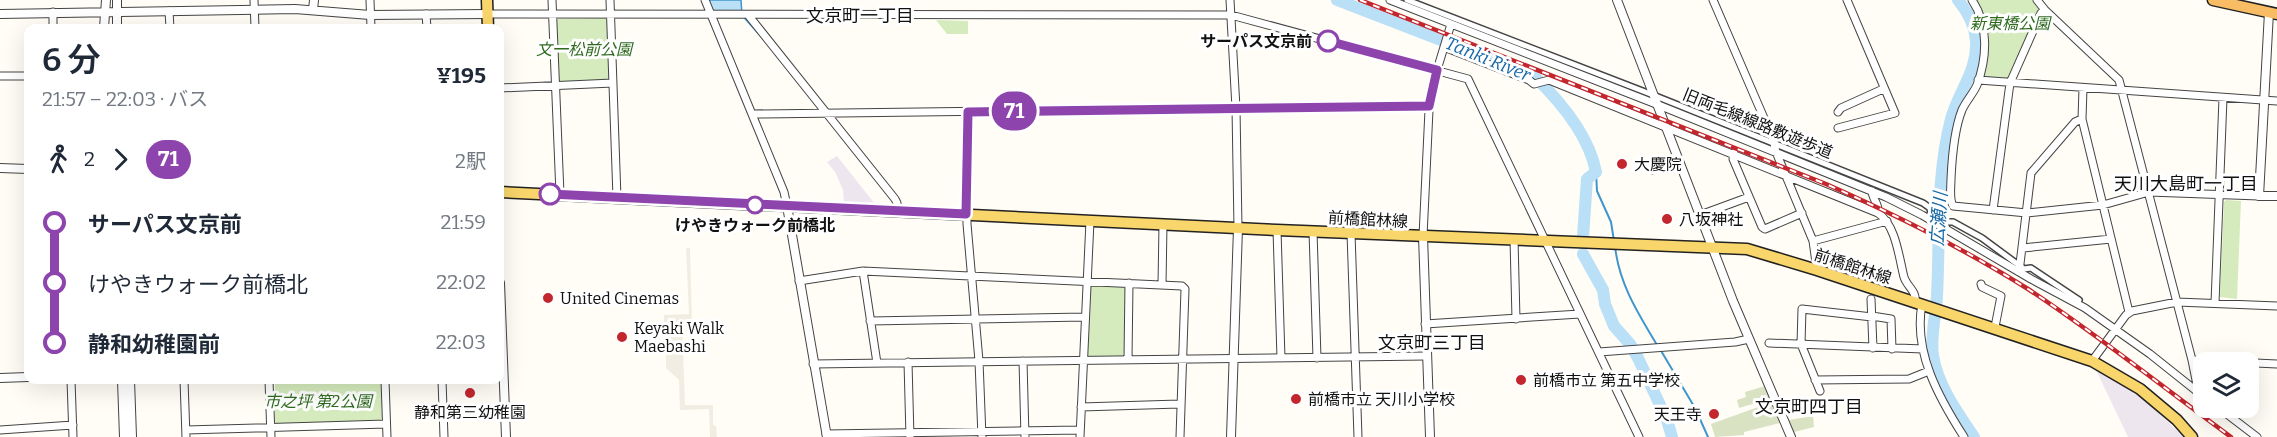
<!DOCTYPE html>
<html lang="ja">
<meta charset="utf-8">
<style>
:root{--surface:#fff;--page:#f2f2f3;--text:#1f2937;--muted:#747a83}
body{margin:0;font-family:Bitter,"Noto Sans JP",serif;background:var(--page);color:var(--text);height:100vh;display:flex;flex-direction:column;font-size:22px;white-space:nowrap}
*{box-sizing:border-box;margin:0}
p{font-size:20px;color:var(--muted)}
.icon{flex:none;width:33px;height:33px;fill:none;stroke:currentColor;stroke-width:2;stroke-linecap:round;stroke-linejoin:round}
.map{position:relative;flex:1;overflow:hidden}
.side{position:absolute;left:24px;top:24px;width:480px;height:360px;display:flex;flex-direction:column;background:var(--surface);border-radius:12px;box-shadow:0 6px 24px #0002}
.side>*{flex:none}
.badge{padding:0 12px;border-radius:20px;font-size:21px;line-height:39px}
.controls{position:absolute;left:2193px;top:352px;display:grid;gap:12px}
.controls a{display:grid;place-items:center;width:66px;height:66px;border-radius:12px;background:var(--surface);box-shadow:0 6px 24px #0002;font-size:30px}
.map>.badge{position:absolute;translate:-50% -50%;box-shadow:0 0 0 3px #fff}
.legs{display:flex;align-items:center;gap:9px;height:66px;padding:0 18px;font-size:20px}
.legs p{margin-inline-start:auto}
.head{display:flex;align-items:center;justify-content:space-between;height:102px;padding:0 18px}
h1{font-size:33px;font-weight:600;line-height:45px}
ul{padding:0 18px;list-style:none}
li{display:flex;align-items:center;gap:21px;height:60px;font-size:22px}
li i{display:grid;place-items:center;width:9px;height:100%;margin:0 8px;background:currentColor}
li i::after{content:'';width:15px;height:15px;margin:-8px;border:4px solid;border-radius:50%;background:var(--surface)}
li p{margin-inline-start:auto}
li:first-child i{background:linear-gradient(#0000 50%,currentColor 0)}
li:last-child i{background:linear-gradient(currentColor 50%,#0000 0)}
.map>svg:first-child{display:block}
</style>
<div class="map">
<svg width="2277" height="437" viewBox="0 0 2277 437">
<rect width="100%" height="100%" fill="#fffdf5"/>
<path fill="#eee6ef" d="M837 156 875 204H844L843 190 835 172 827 162Z
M2096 370 2129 389 2149 404 2184 437H2128Z"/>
<path fill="#d5ebbd" d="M1976 0H2033L2040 9 2010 78 2006 81 1984 78 1989 34 1985 19Z
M606 18 608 21 611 77 608 80 561 82 559 80 556 21 558 19Z
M936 20 968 21V34H947Z
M2226 200 2241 201 2237 299 2220 297 2224 202Z
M1092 285 1123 286 1125 288 1124 353 1122 356 1089 357 1086 354 1089 287Z
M275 380H381L382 418 379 421 277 424 275 422Z"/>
<path fill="#d9e3c4" d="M1765 386 1770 399 1739 408 1737 400 1746 397 1745 392Z
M1772 402 1780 423 1744 432V435L1715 437 1711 424Z
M1813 416 1814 427 1794 432 1789 420Z"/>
<path fill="#f1ede2" d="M686 248H690L692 322 682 323 685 405H713V425L716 426 717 437H710L709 409 680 410 679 380 666 368V355H670L672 340 668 335 667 331 664 330V315L689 314Z"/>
<path fill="#b9e0f7" stroke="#3f96cf" stroke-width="1.5" d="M707 0H741L742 15 710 14Z"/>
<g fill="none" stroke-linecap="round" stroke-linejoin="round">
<path stroke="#3f96cf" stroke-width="2" d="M744 17 766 42
M1596 172 1597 191 1611 222 1614 241
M1615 246C1619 284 1638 313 1657 345
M1660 349 1695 408 1708 437"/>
<path stroke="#b9e0f7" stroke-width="12" d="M1337 0 1534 76C1561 102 1589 135 1596 172L1587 179 1583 237
M1958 0C1968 12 1975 25 1976 41 1978 71 1958 92 1951 119 1936 176 1940 237 1937 296 1936 316 1930 336 1933 356 1938 386 1957 412 1974 437
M1583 254 1603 290 1605 304 1614 326 1630 344 1638 358 1667 420 1672 437"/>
<g stroke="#444" stroke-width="8">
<path id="pedestrian" d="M1407 0 1653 95 1923 203 1930 208 1931 215 1945 222H1953L1982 238 2024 269 2031 268 2079 300"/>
</g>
<g stroke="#444" stroke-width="9">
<path id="minor" d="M254 0 255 28
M370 0 371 28
M552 0 560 194
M610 0 617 198
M705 0 784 192 787 206
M1230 0 1236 108 1238 228
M1390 0 1656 104 1886 197 1922 215 2031 279 2085 308 2150 354 2204 397
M1713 0 1773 139 1776 152 1813 241 1817 270
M1972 0C1989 25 1987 58 1977 85 1973 94 1966 101 1962 110 1954 130 1952 157 1951 179 1951 187 1949 199 1953 206L2027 213 2103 205 2149 192 2259 196
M2037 0 2045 10 2119 80 2192 360 2197 385 2196 391
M169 11 170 28
M53 12V28
M426 14 427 28
M488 14 1231 15 1468 79 1639 437
M749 16 895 199 897 203 898 211
M1444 47 1529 80 1534 84 1549 80 1878 213C1896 225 1899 258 1904 277 1907 287 1917 291 1915 302
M0 76H28
M1978 80 2277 101
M500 88 613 83
M2083 88 2082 119 2129 312
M968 112 967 224 979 361 982 437
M1838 112 1841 108 1883 89
M752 114 1429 106
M1838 128 1895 113 1847 0
M1734 153 1733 159 1762 227 1765 229 1802 213
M1652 170 1678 161
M1872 191C1872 199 1880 205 1878 213
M1993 210 2010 83 2041 13 2045 10
M1700 215 1749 197
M1277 230 1281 358
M1313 231 1317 358
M1351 233 1358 437
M1423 236 1429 110 1437 70 1451 24
M1514 239 1516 319
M1813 241 1887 221
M2023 248 2111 239
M863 271 877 363
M2019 272 2031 173 2075 122 2082 119
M799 281 863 271 1182 286 1185 289 1180 437
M1981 284 1982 287 2001 296 1995 327
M1162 285 1163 224
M1871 299 1873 348
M2215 303 2223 98
M1922 304C1913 352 1939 398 1964 437
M1872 316 1891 319 1892 349
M870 321 1084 317
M1425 324 1580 314
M1769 343 1923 349
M1599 352 1735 342 1749 339
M1128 359 1129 283
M2192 360 2277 364
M1023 361 1025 437
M2092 361 2126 315 2132 311 2177 302 2277 306
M908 362 910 437
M813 364 1427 356
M71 380 73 437
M184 380 186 437
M269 380 271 437
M385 380 387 437
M442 380 444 437
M1815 380 1909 379 1929 371
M1820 391 1801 344 1802 309 1872 317
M1081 407 1179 404
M2219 408 2257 437
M0 430 73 425
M186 430 386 424
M826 434 1080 430
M1080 437 1090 221"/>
</g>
<g stroke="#444" stroke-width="10">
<path id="tertiary" d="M1617 0 1733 301 1791 437
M313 10 314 0
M2269 12 2259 196H2277
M0 14 295 9 370 15 488 14
M104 28 106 0
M117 28V0
M0 168 28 169
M787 206 827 437
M1423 236 1430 437
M500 283 506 437
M0 378 28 377
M122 380 124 437
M130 380 132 437
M1231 437 1238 228"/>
</g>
<g stroke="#222" stroke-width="13">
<path id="primary" d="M487 0 488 28
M500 192 1277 230 1747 249 1817 270 2092 361 2140 389 2177 420 2192 437"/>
</g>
<g stroke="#222" stroke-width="13">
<path id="trunk" d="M2213 0 2277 14"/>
</g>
<use href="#pedestrian" stroke="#fff" stroke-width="5"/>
<use href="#minor" stroke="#fff" stroke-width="7"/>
<use href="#tertiary" stroke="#fff" stroke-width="8"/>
<use href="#primary" stroke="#f9d66b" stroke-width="10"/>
<use href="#trunk" stroke="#f7bc64" stroke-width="10"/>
<g stroke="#c4262e" stroke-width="4.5">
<path id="rail" d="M1360 0 1826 184C1896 215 1963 248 2028 289 2098 335 2164 388 2231 437"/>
</g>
<use href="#rail" stroke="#fff" stroke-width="2" stroke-dasharray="7" stroke-linecap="butt"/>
</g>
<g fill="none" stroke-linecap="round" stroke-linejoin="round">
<g stroke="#fff" stroke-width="14">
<path id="line-1" d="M550 194 966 214 968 112 1429 106 1437 70 1328 41"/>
</g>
<use href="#line-1" stroke="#8e44ad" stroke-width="9"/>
</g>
<g fill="#fff" stroke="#8e44ad" stroke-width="3">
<circle cx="1328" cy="41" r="10"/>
<circle cx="550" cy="194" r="10"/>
<circle cx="755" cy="205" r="8"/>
</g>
<g fill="#c4262e" stroke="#fff" stroke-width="2">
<circle cx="1622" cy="164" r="6"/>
<circle cx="1667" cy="219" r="6"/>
<circle cx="548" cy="298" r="6"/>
<circle cx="622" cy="337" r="6"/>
<circle cx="1521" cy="380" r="6"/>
<circle cx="470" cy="393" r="6"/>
<circle cx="1296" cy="399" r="6"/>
<circle cx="1714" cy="414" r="6"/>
</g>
<g text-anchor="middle" stroke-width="6" stroke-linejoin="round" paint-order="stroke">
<g font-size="16" font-style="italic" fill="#2f6b1f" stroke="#fff">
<text x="2010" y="29">新東橋公園</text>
<text x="584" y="55">文一松前公園</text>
<text x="318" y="407">市之坪 第2公園</text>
</g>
<g font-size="16" font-weight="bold" fill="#111" stroke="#fff" text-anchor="end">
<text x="1312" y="47">サーパス文京前</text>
<text x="755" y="231" text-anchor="middle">けやきウォーク前橋北</text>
</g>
<g font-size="16" fill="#111" stroke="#fff">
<text transform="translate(1758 123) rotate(22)" y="6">旧両毛線線路敷遊歩道</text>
<text transform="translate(1368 219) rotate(3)" y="6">前橋館林線</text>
<text transform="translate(1853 266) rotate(18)" y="6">前橋館林線</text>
</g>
<g font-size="16" fill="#111" stroke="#fff" text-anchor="start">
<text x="1634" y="170">大慶院</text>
<text x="1679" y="225">八坂神社</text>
<text x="560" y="304">United Cinemas</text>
<text x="634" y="334">Keyaki Walk<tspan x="634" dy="18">Maebashi</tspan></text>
<text x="1533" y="386">前橋市立 第五中学校</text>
<text x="1308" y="405">前橋市立 天川小学校</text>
<text x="470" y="418" text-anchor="middle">静和第三幼稚園</text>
<text x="1702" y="420" text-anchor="end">天王寺</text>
</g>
<g font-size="18" fill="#111" stroke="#fff">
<text x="860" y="22">文京町一丁目</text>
<text x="2186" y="190">天川大島町一丁目</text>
<text x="1432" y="349">文京町三丁目</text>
<text x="1809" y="413">文京町四丁目</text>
</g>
<g font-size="18" font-style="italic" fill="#1768a6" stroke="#fff">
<text transform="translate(1488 59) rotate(22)" y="6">Tanki River</text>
<text transform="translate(1939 219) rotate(-86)" y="6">広瀬川</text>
</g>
</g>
</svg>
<div class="controls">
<a><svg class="icon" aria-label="layers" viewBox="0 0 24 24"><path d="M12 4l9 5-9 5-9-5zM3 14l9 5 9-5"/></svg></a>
</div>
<b class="badge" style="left:1014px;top:111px;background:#8e44ad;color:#fff">71</b>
<section class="side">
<div class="head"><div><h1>6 分</h1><p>21:57 – 22:03 · バス</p></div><b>¥195</b></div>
<div class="legs"><svg class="icon" aria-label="walk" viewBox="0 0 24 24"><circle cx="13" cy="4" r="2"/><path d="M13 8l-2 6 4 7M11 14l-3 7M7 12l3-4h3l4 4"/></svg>2<svg class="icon" aria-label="forward" viewBox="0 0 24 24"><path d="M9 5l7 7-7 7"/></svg><b class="badge" style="background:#8e44ad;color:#fff">71</b><p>2駅</p></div>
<ul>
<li><i style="color:#8e44ad"></i><b>サーパス文京前</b><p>21:59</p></li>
<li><i style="color:#8e44ad"></i><span>けやきウォーク前橋北</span><p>22:02</p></li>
<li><i style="color:#8e44ad"></i><b>静和幼稚園前</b><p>22:03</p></li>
</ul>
</section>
</div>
